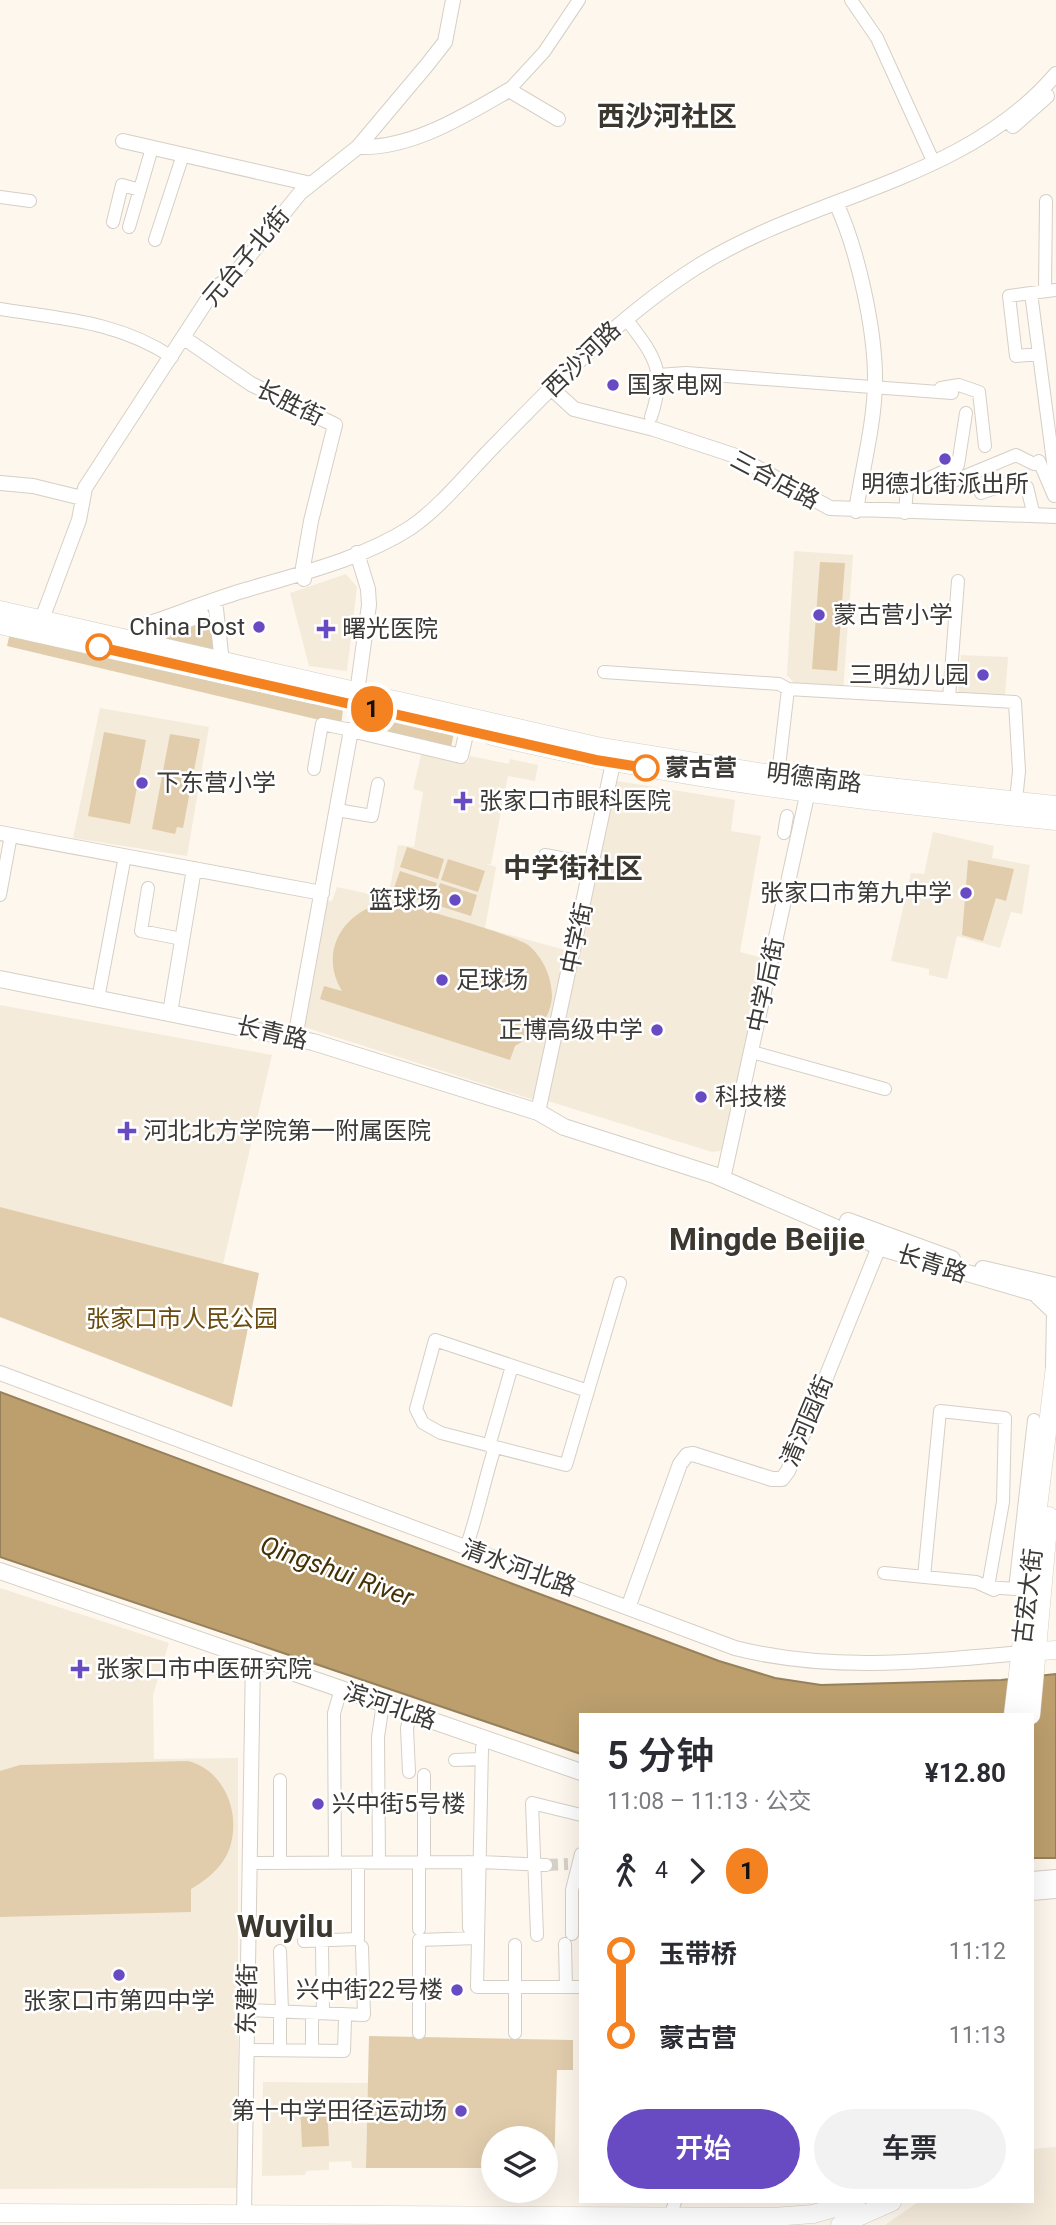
<!DOCTYPE html>
<html lang="zh">
<meta charset="utf-8">
<style>
:root{--surface:#fff;--page:#f2f2f3;--text:#2b2b33;--muted:#7c7c81;--accent:#684ac2}
body{margin:0;font-family:Roboto,"Noto Sans SC",sans-serif;background:var(--page);color:var(--text);height:100vh;display:flex;flex-direction:column;font-size:26px;white-space:nowrap}
*{box-sizing:border-box;margin:0}
p{font-size:23px;color:var(--muted)}
.icon{flex:none;width:38px;height:38px;fill:none;stroke:currentColor;stroke-width:2;stroke-linecap:round;stroke-linejoin:round}
.map{position:relative;flex:1;overflow:hidden}
.panel{position:absolute;left:579px;top:1713px;width:455px;height:490px;display:flex;flex-direction:column;background:var(--surface);border-radius:0px;box-shadow:0 7px 28px #0002}
.panel>*{flex:none}
.badge{padding:0 14px;border-radius:23px;font-size:24px;line-height:46px}
.fabs{position:absolute;left:481px;top:2126px;display:grid;gap:14px}
.fabs a{display:grid;place-items:center;width:77px;height:77px;border-radius:50%;background:var(--surface);box-shadow:0 7px 28px #0002;font-size:35px}
.map>.badge{position:absolute;translate:-50% -50%;box-shadow:0 0 0 4px #fff}
.legs{display:flex;align-items:center;gap:10px;height:77px;padding:0 28px;font-size:23px}
.legs p{margin-inline-start:auto}
.headline{display:flex;align-items:center;justify-content:space-between;height:119px;padding:0 28px}
h1{font-size:38px;font-weight:600;line-height:52px}
.primary-button{display:flex;gap:14px;margin-top:auto;padding:14px 28px}
.primary-button a{flex:1;height:80px;border-radius:42px;background:var(--accent);color:#fff;font-size:28px;font-weight:600;line-height:80px;text-align:center}
.primary-button a+a{background:var(--page);color:var(--text)}
ul{padding:0 28px;list-style:none}
li{display:flex;align-items:center;gap:24px;height:84px;font-size:26px}
li i{display:grid;place-items:center;width:10px;height:100%;margin:0 9px;background:currentColor}
li i::after{content:'';width:18px;height:18px;margin:-9px;border:5px solid;border-radius:50%;background:var(--surface)}
li p{margin-inline-start:auto}
li:first-child i{background:linear-gradient(#0000 50%,currentColor 0)}
li:last-child i{background:linear-gradient(currentColor 50%,#0000 0)}
.map>svg:first-child{display:block}
</style>
<div class="map">
<svg width="1056" height="2225" viewBox="0 0 1056 2225">
<rect width="100%" height="100%" fill="#fdf7ed"/>
<path fill="#f5ebdb" d="M794 551 853 555 843 691 799 688 787 675Z
M346 574 357 587 347 671 309 666 290 593Z
M961 655 1008 657 1005 697 958 694Z
M100 708 209 727 187 856 73 838Z
M422 751 468 763 470 756 509 764 510 759 538 765 535 781 508 776 491 864H487L496 867 485 928 565 950 534 1100 301 1026 324 900 332 901 337 887 388 898 398 845 414 847 423 792 413 789Z
M617 781 735 800 731 831 761 836 740 952 767 959 724 1147 720 1151 712 1152 548 1101Z
M933 832 994 846 992 858 1030 865 1022 914 1011 912 1000 948 957 936 947 979 929 975V969L891 961 911 873 924 874Z
M0 1005 272 1055 223 1264 0 1207Z
M0 1588 169 1643 153 1695 154 1759 238 1758V2188L0 2189Z
M263 2082 368 2083 366 2168H352L351 2161 329 2162V2170L306 2171 305 2175 262 2176Z
M1056 2147V2225H885L918 2202H1032L1033 2149Z"/>
<path fill="#e1cdac" d="M820 562 845 563 837 671 812 669Z
M210 619 213 649 167 639V634Z
M10 633 343 710 341 725 7 646Z
M350 712 454 733 451 747 360 727 361 719 349 717Z
M104 732 146 740 130 824 88 816Z
M170 734 200 739 183 828 177 827 175 834 152 829Z
M407 847 444 859 438 879 400 867Z
M448 859 485 871 478 892 441 880Z
M968 860 1014 869 1006 901 996 898 983 941 962 935Z
M400 871 437 883 430 904 393 891Z
M440 883 477 895 471 916 433 904Z
M389 902C411 905 512 934 528 945 543 957 552 977 552 997 550 1021 534 1035 515 1046L510 1060 320 999 324 986 342 991C317 950 346 908 389 902Z
M0 1207 259 1273 232 1407 0 1317Z
M188 1761C225 1770 242 1815 229 1850 222 1868 206 1880 191 1889V1912L0 1917V1771L20 1765Z
M369 2036 573 2040V2070H557L554 2168H546V2138H494L493 2168H366Z
M327 2103 329 2146 302 2147 300 2104Z"/>
<path fill="#bc9f6d" stroke="#96815c" stroke-width="2" d="M0 1392 719 1661 775 1678 821 1685 1001 1680 1056 1674V1858H1033L1032 1715H581V1754L0 1557Z"/>
<g fill="none" stroke-linecap="round" stroke-linejoin="round">
<path stroke="#d6d1c8" stroke-width="12" stroke-dasharray="12 6" stroke-linecap="butt" d="M546 1865 568 1864"/>
<g stroke="#d5cfc6" stroke-width="14">
<path id="minor" d="M851 0 877 38 934 163
M509 90 544 52 579 0
M0 197 30 201
M113 222 122 185 140 190
M129 227 152 148
M155 240 183 155
M1056 290 1031 293 1056 485
M1045 291 1046 201
M1031 293 1009 296 1016 356 1039 354
M0 309C63 319 117 321 172 357
M630 324C656 358 666 373 651 417
M658 375 686 373 952 393
M941 388 959 385 979 392 985 446
M946 484 1016 455 1034 464 1039 461 1054 496
M981 493 1015 481 1027 487 1034 516
M905 513 907 488 958 465 966 413
M604 672 779 684 788 689
M949 698 958 581
M314 769 322 724 351 730
M778 775 788 689 1015 702 1019 771 1016 801
M337 810 372 816 378 784
M784 833 787 816
M545 855 592 864
M148 888 141 931 182 939
M0 895 11 835
M98 999 125 856
M752 1052 885 1089
M588 1391 435 1340 416 1409 423 1423 441 1433 566 1465 620 1283
M489 1446 512 1366
M466 1548C478 1514 484 1481 495 1447
M884 1573 976 1582 994 1590
M924 1577 940 1411 1005 1418 1003 1502 988 1587 1015 1589 1034 1420
M486 1739 482 1748 477 1987H578
M455 1760 481 1759
M409 1772 407 1728 411 1713
M379 1862 378 1737 383 1703
M419 1862V1929
M424 1862V1775
M468 1862 469 1928
M249 1863 480 1862 546 1865
M280 1863V1780
M335 1863 334 1713 341 1689
M572 1934V1890L581 1854
M537 1935 532 1803 581 1815
M304 1941 358 1939V1870
M565 1944 566 1987
M515 1945V2033
M322 1948 323 2013
M280 1951 282 2012
M247 2010 364 2015 362 1947
M312 2019V2050
M419 2033V1940L478 1938
M246 2050 344 2051 345 2020
M280 2050V2019
M670 2216 675 2202"/>
</g>
<g stroke="#d5cfc6" stroke-width="16">
<path id="tertiary" d="M1013 126 1047 96
M123 141 311 184
M358 147C412 149 464 116 509 90L558 119
M836 203C858 250 876 332 875 384 874 426 862 470 856 511
M184 338 251 384 335 425 311 521 302 573 304 579
M551 388 574 409 654 429 736 456 830 508 1056 516
M0 483 33 486 82 498
M216 609 222 662
M42 619 79 520 85 488 215 288 233 276 300 193 358 147 427 65 445 42 453 0
M134 650 140 629 144 625C177 614 209 601 242 591 298 574 360 560 410 528 440 508 470 470 496 444 558 380 619 317 695 268 811 194 963 183 1056 74
M149 654C155 627 179 624 202 615
M357 693 369 605 368 589 357 553
M0 833 322 893
M170 1013 194 869
M295 1038 351 730 461 756 467 730
M538 1112 613 763
M723 1179 808 791
M0 1373 735 1648C828 1672 925 1662 1021 1653
M628 1608 680 1464 687 1455 693 1454 772 1479H782L788 1471 883 1237
M244 2214 253 1658"/>
</g>
<g stroke="#d5cfc6" stroke-width="18">
<path id="secondary" d="M0 979 313 1042 538 1112 564 1127 714 1175 885 1249 1056 1299
M848 1221 952 1259
M983 1269 1056 1286
M1038 1296 1055 1312 1054 1367
M0 1571 581 1772
M1032 1880 1056 1878
M1032 1892 1056 1890"/>
</g>
<g stroke="#d5cfc6" stroke-width="19">
<path id="primary" d="M0 610 601 747 778 775 1056 805
M0 625 314 695
M492 736C676 780 867 802 1056 821
M1028 1652 1056 1650
M1013 1715 1056 1358
M1031 1715 1049 1516
M0 2213 773 2217 813 2214 856 2202
M840 2225 892 2202"/>
</g>
<use href="#minor" stroke="#fff" stroke-width="12"/>
<use href="#tertiary" stroke="#fff" stroke-width="14"/>
<use href="#secondary" stroke="#fff" stroke-width="16"/>
<use href="#primary" stroke="#fff" stroke-width="18"/>
</g>
<g fill="none" stroke-linecap="round" stroke-linejoin="round">
<g stroke="#fff" stroke-width="16">
<path id="line-1" d="M99 647 596 760 646 768"/>
</g>
<use href="#line-1" stroke="#f58220" stroke-width="10"/>
</g>
<g fill="#684ac2" stroke="#fff" stroke-width="2.5">
<circle cx="613" cy="385" r="7"/>
<circle cx="945" cy="459" r="7"/>
<circle cx="819" cy="615" r="7"/>
<circle cx="259" cy="627" r="7"/>
<path d="M322.5 618.5h7v7h7v7h-7v7h-7v-7h-7v-7h7z"/>
<circle cx="983" cy="675" r="7"/>
<circle cx="142" cy="783" r="7"/>
<path d="M459.5 790.5h7v7h7v7h-7v7h-7v-7h-7v-7h7z"/>
<circle cx="966" cy="893" r="7"/>
<circle cx="455" cy="900" r="7"/>
<circle cx="442" cy="980" r="7"/>
<circle cx="657" cy="1030" r="7"/>
<circle cx="701" cy="1097" r="7"/>
<path d="M123.5 1120.5h7v7h7v7h-7v7h-7v-7h-7v-7h7z"/>
<path d="M76.5 1658.5h7v7h7v7h-7v7h-7v-7h-7v-7h7z"/>
<circle cx="318" cy="1804" r="7"/>
<circle cx="119" cy="1975" r="7"/>
<circle cx="457" cy="1990" r="7"/>
<circle cx="461" cy="2111" r="7"/>
</g>
<g fill="#fff" stroke="#f58220" stroke-width="3.5">
<circle cx="99" cy="647" r="12"/>
<circle cx="646" cy="768" r="12"/>
</g>
<g text-anchor="middle" stroke-width="5" stroke-linejoin="round" paint-order="stroke">
<g font-size="24" fill="#3c3a36" stroke="#fff">
<text transform="translate(246 257) rotate(-50)" y="8">元台子北街</text>
<text transform="translate(582 359) rotate(-44)" y="8">西沙河路</text>
<text transform="translate(290 403) rotate(26)" y="8">长胜街</text>
<text transform="translate(775 480) rotate(28)" y="8">三合店路</text>
<text transform="translate(814 778) rotate(7)" y="8">明德南路</text>
<text transform="translate(577 938) rotate(-78)" y="8">中学街</text>
<text transform="translate(766 985) rotate(-78)" y="8">中学后街</text>
<text transform="translate(272 1033) rotate(13)" y="8">长青路</text>
<text transform="translate(932 1264) rotate(18)" y="8">长青路</text>
<text transform="translate(807 1421) rotate(-67)" y="8">清河园街</text>
<text transform="translate(519 1568) rotate(20)" y="8">清水河北路</text>
<text transform="translate(1028 1596) rotate(-83)" y="8">古宏大街</text>
<text transform="translate(390 1706) rotate(19)" y="8">滨河北路</text>
<text transform="translate(247 1999) rotate(-89)" y="8">东建街</text>
</g>
<g font-size="24" fill="#3c3a36" stroke="#fff" text-anchor="start">
<text x="627" y="393">国家电网</text>
<text x="945" y="492" text-anchor="middle">明德北街派出所</text>
<text x="833" y="623">蒙古营小学</text>
<text x="245" y="635" text-anchor="end">China Post</text>
<text x="342" y="637">曙光医院</text>
<text x="969" y="683" text-anchor="end">三明幼儿园</text>
<text x="156" y="791">下东营小学</text>
<text x="479" y="809">张家口市眼科医院</text>
<text x="952" y="901" text-anchor="end">张家口市第九中学</text>
<text x="441" y="908" text-anchor="end">篮球场</text>
<text x="456" y="988">足球场</text>
<text x="643" y="1038" text-anchor="end">正博高级中学</text>
<text x="715" y="1105">科技楼</text>
<text x="143" y="1139">河北北方学院第一附属医院</text>
<text x="96" y="1677">张家口市中医研究院</text>
<text x="332" y="1812">兴中街5号楼</text>
<text x="443" y="1998" text-anchor="end">兴中街22号楼</text>
<text x="119" y="2009" text-anchor="middle">张家口市第四中学</text>
<text x="447" y="2119" text-anchor="end">第十中学田径运动场</text>
</g>
<g font-size="24" font-weight="bold" fill="#3c3a36" stroke="#fff" text-anchor="start">
<text x="665" y="776">蒙古营</text>
</g>
<g font-size="24" fill="#6a4c0f" stroke="#fff">
<text x="182" y="1327">张家口市人民公园</text>
</g>
<g font-size="26" font-style="italic" fill="#453106" stroke="#fff">
<text transform="translate(337 1571) rotate(20)" y="9">Qingshui River</text>
</g>
<g font-size="28" font-weight="bold" fill="#3c3830" stroke="#fff">
<text x="667" y="126">西沙河社区</text>
<text x="573" y="878">中学街社区</text>
</g>
<g font-size="32" font-weight="bold" fill="#3c3830" stroke="#fff">
<text x="767" y="1250">Mingde Beijie</text>
<text x="285" y="1937">Wuyilu</text>
</g>
</g>
</svg>
<div class="fabs">
<a><svg class="icon" aria-label="layers" viewBox="0 0 24 24"><path d="M12 4l9 5-9 5-9-5zM3 14l9 5 9-5"/></svg></a>
</div>
<b class="badge" style="left:372px;top:709px;background:#f58220;color:#111">1</b>
<section class="panel">
<div class="headline"><div><h1>5 分钟</h1><p>11:08 – 11:13 · 公交</p></div><b>¥12.80</b></div>
<div class="legs"><svg class="icon" aria-label="walk" viewBox="0 0 24 24"><circle cx="13" cy="4" r="2"/><path d="M13 8l-2 6 4 7M11 14l-3 7M7 12l3-4h3l4 4"/></svg>4<svg class="icon" aria-label="forward" viewBox="0 0 24 24"><path d="M9 5l7 7-7 7"/></svg><b class="badge" style="background:#f58220;color:#111">1</b></div>
<ul>
<li><i style="color:#f58220"></i><b>玉带桥</b><p>11:12</p></li>
<li><i style="color:#f58220"></i><b>蒙古营</b><p>11:13</p></li>
</ul>
<div class="primary-button"><a>开始</a><a>车票</a></div>
</section>
</div>
